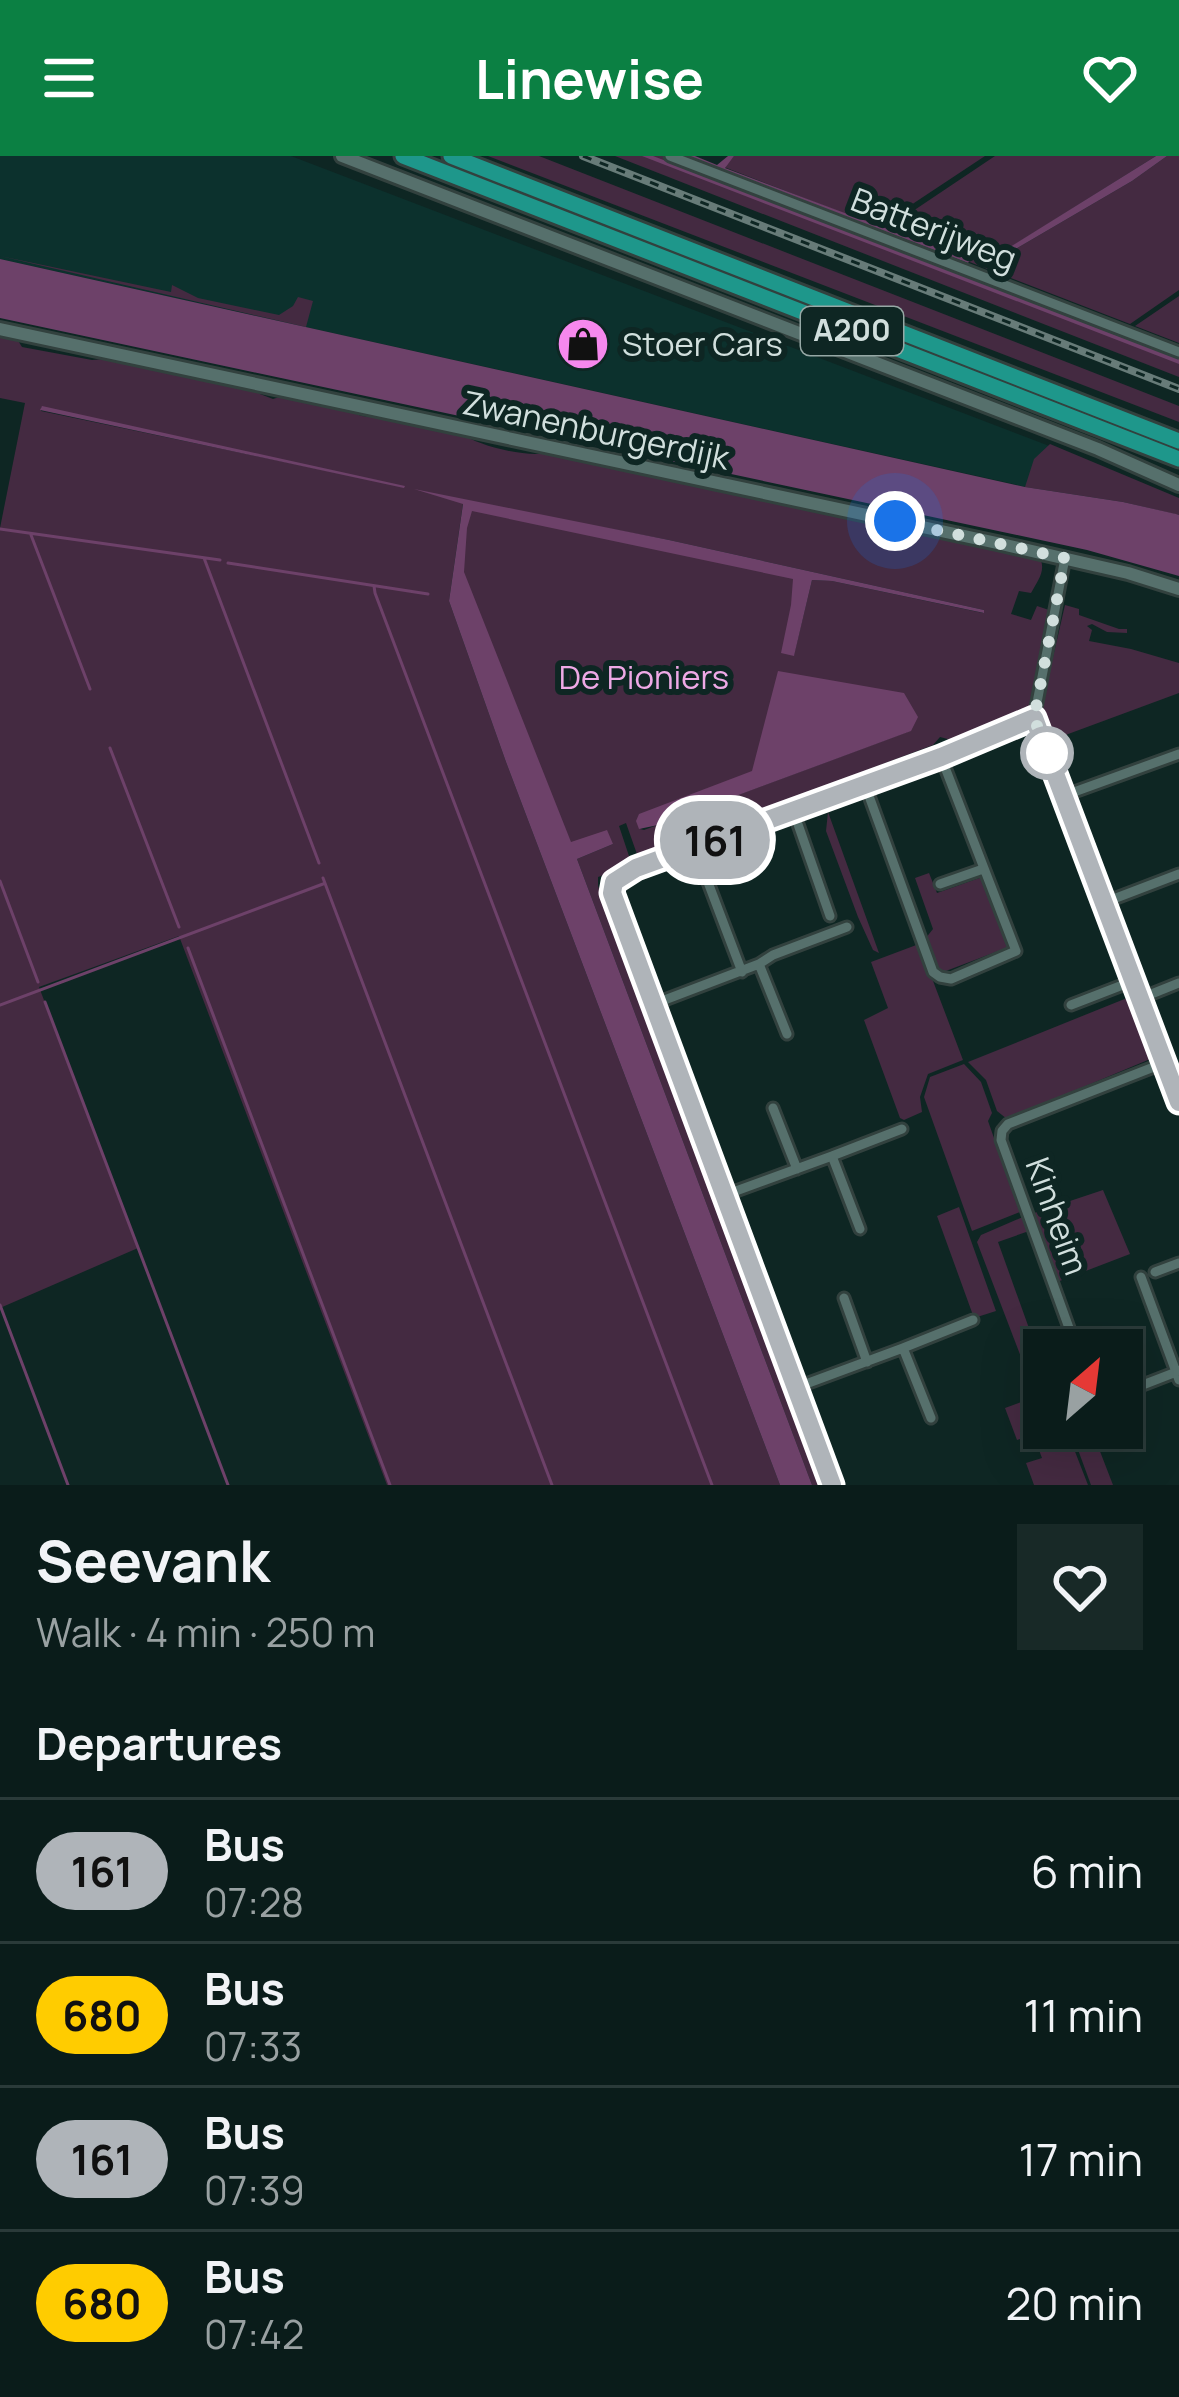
<!DOCTYPE html>
<meta charset="utf-8">
<style>
:root{--surface:#0a1c1a;--page:#182927;--text:#f1f3f6;--muted:#99a1a2;--line:#2a3a39;--accent:#0b8043}
body{margin:0;font-family:Manrope,sans-serif;background:var(--page);color:var(--text);height:100vh;display:flex;flex-direction:column;font-size:45px;white-space:nowrap}
*{box-sizing:border-box;margin:0}
p{font-size:39px;color:var(--muted)}
.icon{flex:none;width:66px;height:66px;fill:none;stroke:currentColor;stroke-width:2;stroke-linecap:round;stroke-linejoin:round}
.map{position:relative;height:1329px;overflow:hidden}
.drawer{display:flex;flex-direction:column;background:var(--surface);flex:1}
.drawer>*{flex:none}
.badge{padding:0 24px;border-radius:39px;font-size:42px;line-height:78px}
.needle{width:78px;rotate:28deg}
.tools{position:absolute;left:1023px;top:1173px;display:grid;gap:24px}
.tools a{display:grid;place-items:center;width:120px;height:120px;border-radius:0px;background:var(--surface);box-shadow:0 12px 48px #0002,0 0 0 3px var(--line);font-size:60px}
.you{position:absolute;width:60px;height:60px;margin:-30px;border:9px solid #fff;border-radius:50%;background:#1a73e8;box-shadow:0 0 0 18px #1a73e833}
.map>.badge{position:absolute;translate:-50% -50%;box-shadow:0 0 0 6px #fff}
h2{padding:0 36px;font-size:45px;line-height:108px}
.round{display:grid;place-items:center;flex:none;width:126px;height:126px;border-radius:0px;background:var(--page)}
.overview{display:flex;align-items:center;justify-content:space-between;height:204px;padding:0 36px}
h1{font-size:57px;font-weight:700;line-height:90px}
ul{padding:0;list-style:none}
li{display:flex;align-items:center;gap:36px;height:144px;padding:0 36px;border-top:3px solid var(--line)}
li div{flex:1}
li b{display:block;font-size:45px}
li em{font-style:normal}
li .badge{min-width:132px;font-weight:700;text-align:center}
header{display:flex;justify-content:space-between;align-items:center;height:156px;padding:0 36px;background:var(--accent);color:#fff;font-size:54px;font-weight:700}
.map>svg:first-child{display:block}
</style>
<header><svg class="icon" aria-label="menu" viewBox="0 0 24 24"><path d="M4 6h16M4 12h16M4 18h16"/></svg>Linewise<svg class="icon" aria-label="heart" viewBox="0 0 24 24"><path d="M12 20l-8-8c-3-5 5-10 8-4 3-6 11-1 8 4z"/></svg></header>
<div class="map">
<svg width="1179" height="1329" viewBox="0 0 1179 1329">
<rect width="100%" height="100%" fill="#0e2623"/>
<path fill="#0c312d" d="M0 0H291L1052 291 1031 332 0 103Z"/>
<path fill="#442a41" fill-rule="evenodd" d="M488 0H539L1179 250V266Z
M615 0H663L1179 200V221Z
M734 0H985L914 47 905 55 899 66 902 68 910 57 995 0H1156L1011 91 1003 107 1012 95 1132 25 1167 0H1179V134L1130 168 724 11Z
M0 100 171 136 172 129 198 142 279 159 293 150 298 141 313 145 306 171Z
M1179 140V187L1135 170Z
M0 180 17 183 22 191 92 204 104 203 256 233 260 238 273 243 286 239 346 253C357 260 370 263 383 260L461 277C477 290 531 303 550 296L773 346 1039 400C1047 414 1038 424 1031 437L1019 435 1011 458 1031 464 1037 450 1049 454 1034 541 1028 554 955 585 940 581 933 589 638 701 626 667 619 670 632 709 598 721V730L824 1329H812L577 703 613 688H569L457 416 468 350 800 420 794 499 812 424 832 425 983 457 984 454 669 384 457 344 463 347 449 445 506 606 780 1329H387L179 780 39 831 138 1092 0 1152V372L25 247 0 242ZM41 251 404 331 41 255ZM910 575 644 674 640 673 760 617Z
M1050 288 1179 342V359L1123 346 1025 331 1034 303Z
M1065 449 1079 453V459L1119 473H1127V477L1107 476 1092 468 1087 470 1092 474 1089 485 1131 493 1179 507V537L1052 584 1041 553Z
M828 656 879 797 873 794 858 761 826 675Z
M929 717 937 737 982 721 1009 791 938 818 925 783 933 773 915 722Z
M919 788 963 904 928 918 920 941 922 956 904 964 900 962 864 864 888 852 871 806Z
M1132 840 1155 901 1007 963 997 955 986 924 968 906Z
M964 908 981 926 992 957 988 965 1020 1056 972 1075 924 941 930 921Z
M1103 1034 1130 1098 1057 1126 1031 1058Z
M959 1051 996 1155 974 1162 937 1060Z
M1025 1060 1029 1075 998 1086 1044 1214V1236L1034 1235 977 1086 981 1079Z
M1029 1243 1044 1245V1272H1052L1017 1284 1005 1252Z
M1070 1272H1091L1113 1329H1091Z
M1067 1275 1088 1329H1034L1026 1307 1042 1302 1036 1286Z"/>
<path fill="#6d4169" d="M642 0H653C828 67 1003 136 1179 203V208Z
M685 0H695L717 9 728 0H734L725 12 970 104 968 107Z
M1156 0H1167L1132 25 1012 95 1002 106 1010 91Z
M0 103 1025 331 1123 346 1176 358 1179 359V420L1087 394 0 162Z
M42 250 405 330 404 332 40 254Z
M414 333 669 384 984 454V457L832 425 812 424 794 500 781 497 791 449 793 423 472 355 467 372 464 416 571 686 607 674 613 688 577 703 812 1329H780L506 606 449 445 463 348Z
M778 515 904 537 918 561 911 575 658 669 639 673 636 665 639 658 752 615Z"/>
<g fill="none" stroke-linecap="round" stroke-linejoin="round">
<path stroke="#6d4169" stroke-width="3" d="M0 373 220 404
M31 379 90 533
M204 402 319 707
M228 407 428 438
M374 430 375 437 712 1329
M110 592 179 771
M323 722 552 1329
M0 725 38 826
M188 792 390 1329
M45 846 228 1329
M0 849 323 728
M0 1149 68 1329"/>
<g stroke="#32413e" stroke-width="15">
<path id="street" d="M670 0 1179 196
M1065 402 1034 562 1179 946
M865 629 933 816 940 821 951 823 1016 795 941 601
M1063 640 1179 598
M793 654 830 760
M695 692 742 816
M940 728 983 713
M1103 747 1179 718
M759 808 773 799 847 771
M1139 843 1179 827
M654 848 759 808 787 878
M1071 849 1133 825
M773 952 797 1013
M832 1000 902 973
M725 1039 832 1000 860 1073
M1155 1116 1179 1107
M1141 1121 1179 1224
M844 1142 867 1206
M903 1192 973 1164
M1077 1194 1001 984 1002 975 1008 968 1164 907
M795 1232 903 1192 931 1262
M1122 1237 1179 1215
M832 1329 612 737 613 726 636 712 941 601 1034 562"/>
</g>
<g stroke="#32413e" stroke-width="18">
<path id="secondary" d="M342 0 1098 293 1179 329
M0 173 997 387 1128 417 1179 433"/>
</g>
<g stroke="#32413e" stroke-width="21">
<path id="highway" d="M403 0 1179 303
M451 0 1179 285"/>
</g>
<use href="#street" stroke="#56706c" stroke-width="9"/>
<use href="#secondary" stroke="#56706c" stroke-width="12"/>
<use href="#highway" stroke="#1e978b" stroke-width="15"/>
<g stroke="#677b78" stroke-width="8">
<path id="rail" d="M583 0 1179 233"/>
</g>
<use href="#rail" stroke="#0e2623" stroke-width="3" stroke-dasharray="9" stroke-linecap="butt"/>
</g>
<g fill="none" stroke-linecap="round" stroke-linejoin="round">
<g stroke="#fff" stroke-width="27">
<path id="line" d="M832 1329 612 737 614 726 636 712 941 601 1034 562 1179 946"/>
</g>
<use href="#line" stroke="#afb4b9" stroke-width="18"/>
<path stroke="#d1dfdd" stroke-width="12" stroke-dasharray="0 21.6" d="M895 365 1065 402 1034 562 1047 597"/>
</g>
<defs>
<g id="shop-disc" transform="scale(2.7)"><circle r="9.5" fill="#f688ed" stroke="#0e2623"/><path d="M-5-2.5h2.3a2.7 3.5 0 0 1 5.4 0H5L5.5 6h-11ZM-1.5-2.5h3a1.5 2.3 0 0 0-3 0Z" fill="#111"/></g>
</defs>
<g fill-rule="evenodd">
<use href="#shop-disc" x="583" y="188"/>
</g>
<circle fill="#fff" stroke="#afb4b9" stroke-width="6" cx="1047" cy="597" r="24"/>
<g text-anchor="middle" stroke-width="12" stroke-linejoin="round" paint-order="stroke">
<rect fill="#0e2623" stroke="#96a8a5" stroke-width="3" x="801" y="151" width="102" height="48" rx="9"/>
<g font-size="30" font-weight="bold" fill="#d1dfdd">
<text x="852" y="185">A200</text>
</g>
<g font-size="33" fill="#d1dfdd" stroke="#0e2623">
<text transform="translate(934 73) rotate(21)" y="12">Batterijweg</text>
<text transform="translate(596 274) rotate(12)" y="12">Zwanenburgerdijk</text>
<text transform="translate(1057 1060) rotate(70)" y="12">Kinheim</text>
</g>
<g font-size="33" fill="#d1dfdd" stroke="#0e2623" text-anchor="start">
<text x="622" y="200">Stoer Cars</text>
</g>
<g font-size="33" fill="#eea9e6" stroke="#0e2623">
<text x="644" y="533">De Pioniers</text>
</g>
</g>
</svg>
<div class="tools">
<a><svg class="needle" viewBox="-14 -14 28 28"><path d="M0-13l5 13h-10z" fill="#e53935"/><path d="M0 13l5-13h-10z" fill="#99a1a2"/></svg></a>
</div>
<div class="you" style="left:895px;top:365px"></div>
<b class="badge" style="left:715px;top:684px;background:#afb4b9;color:#111">161</b>
</div>
<section class="drawer">
<div class="overview"><div><h1>Seevank</h1><p>Walk · 4 min · 250 m</p></div><a class="round"><svg class="icon" aria-label="heart" viewBox="0 0 24 24"><path d="M12 20l-8-8c-3-5 5-10 8-4 3-6 11-1 8 4z"/></svg></a></div>
<h2>Departures</h2>
<ul>
<li><span class="badge" style="background:#afb4b9;color:#111">161</span><div><b>Bus</b><p>07:28</p></div><em>6 min</em></li>
<li><span class="badge" style="background:#fc0;color:#111">680</span><div><b>Bus</b><p>07:33</p></div><em>11 min</em></li>
<li><span class="badge" style="background:#afb4b9;color:#111">161</span><div><b>Bus</b><p>07:39</p></div><em>17 min</em></li>
<li><span class="badge" style="background:#fc0;color:#111">680</span><div><b>Bus</b><p>07:42</p></div><em>20 min</em></li>
</ul>
</section>
